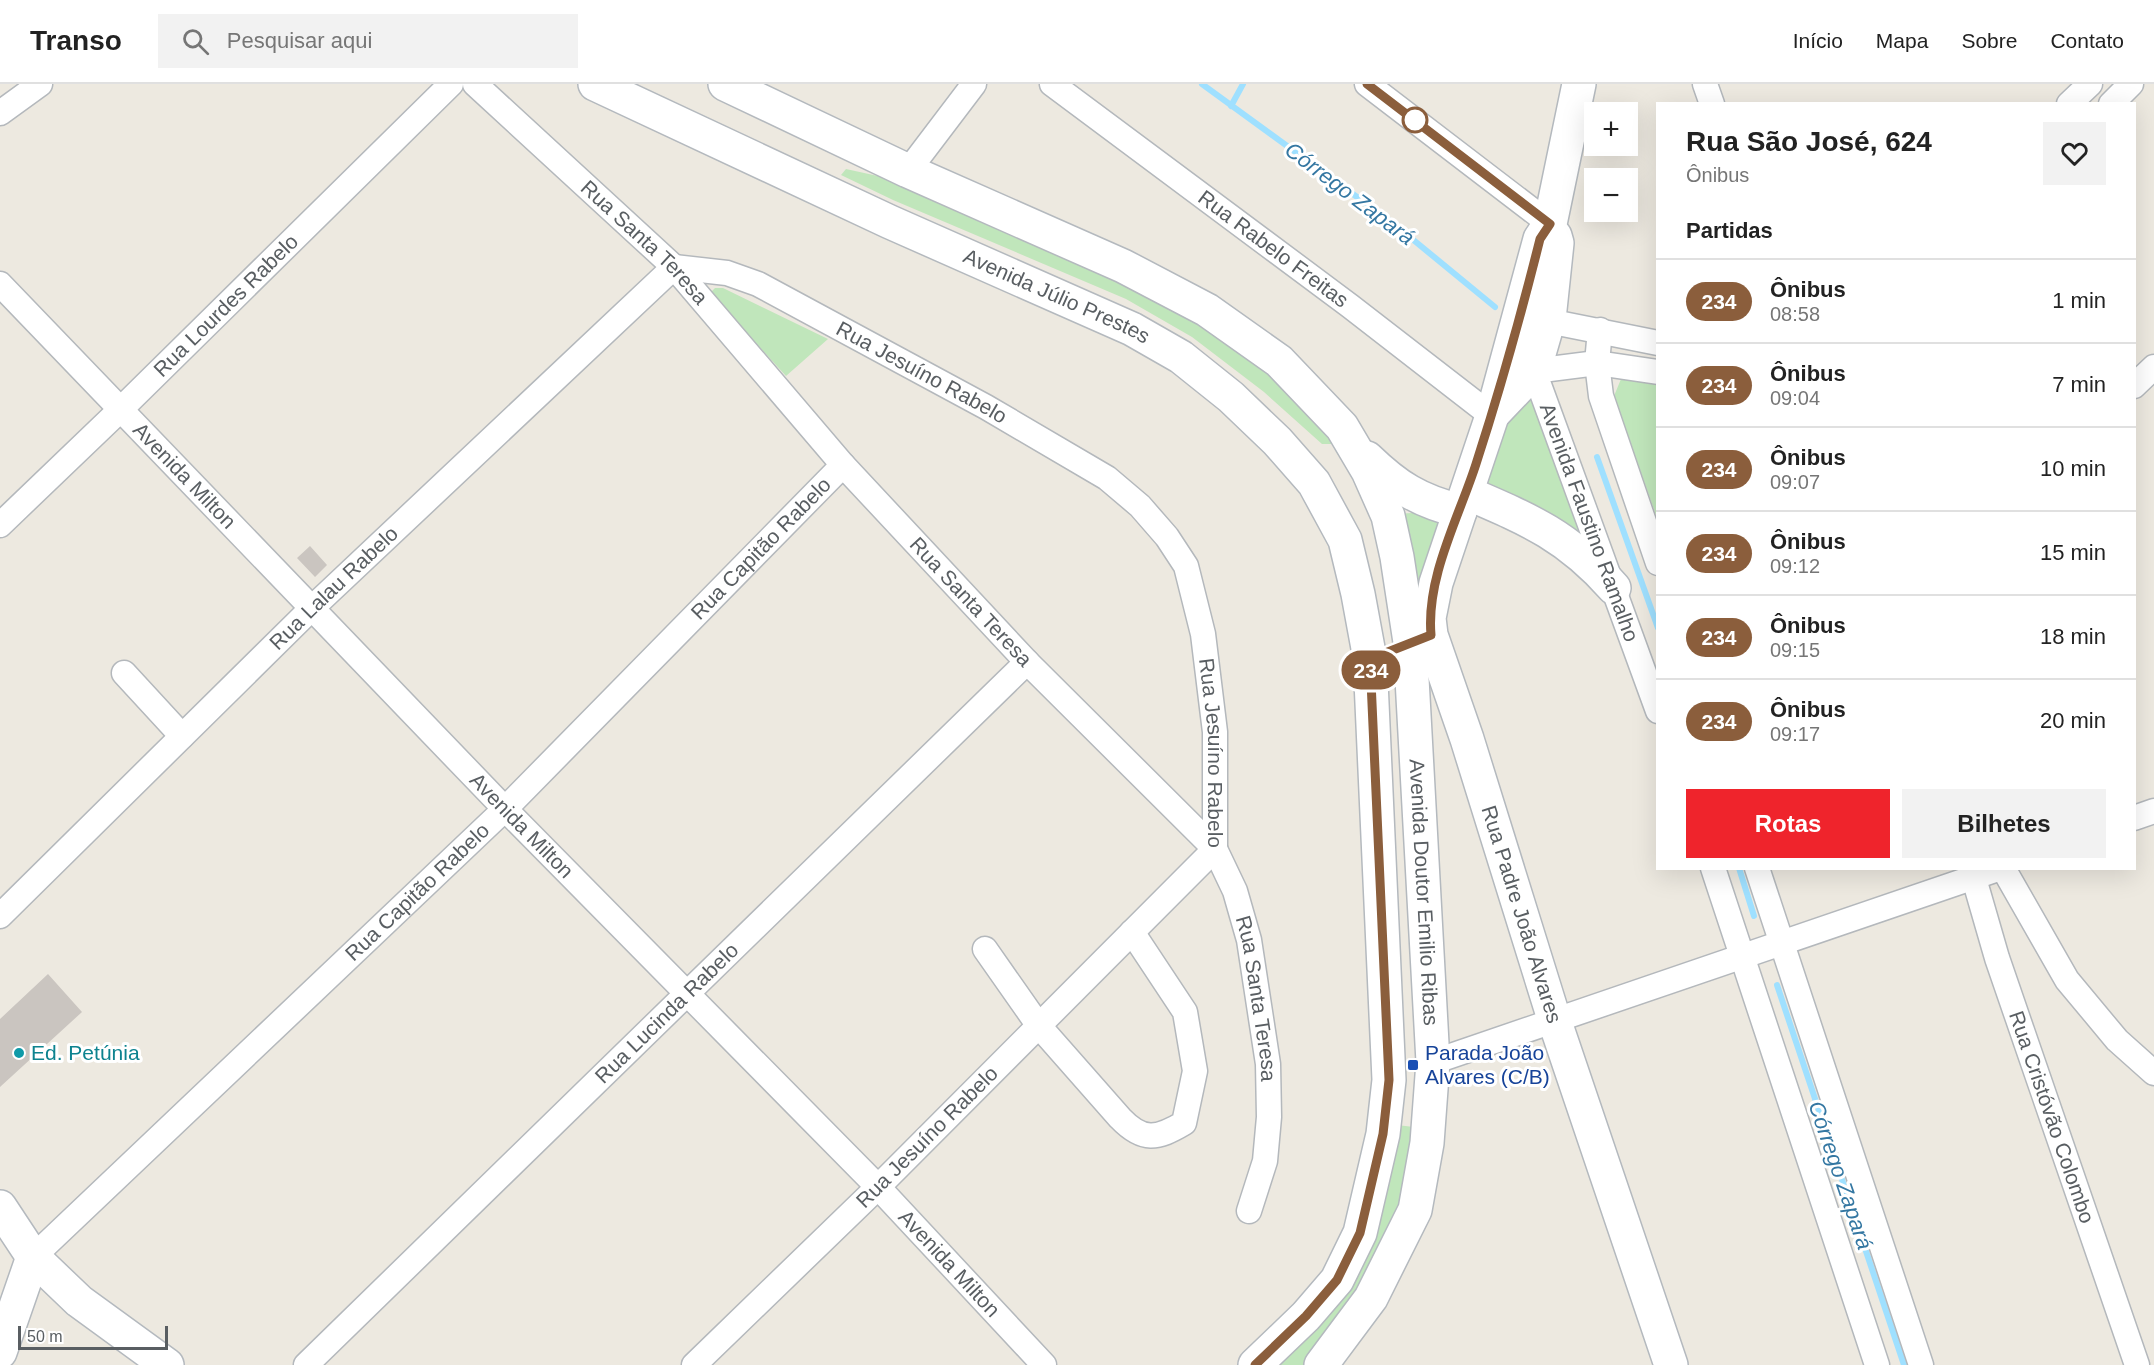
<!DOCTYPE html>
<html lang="pt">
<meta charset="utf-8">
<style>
:root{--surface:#fff;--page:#f2f2f2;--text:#222;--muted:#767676;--line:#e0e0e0;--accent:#ef242c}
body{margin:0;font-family:Helvetica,sans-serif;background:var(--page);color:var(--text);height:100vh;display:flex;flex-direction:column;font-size:22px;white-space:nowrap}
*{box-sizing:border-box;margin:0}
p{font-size:20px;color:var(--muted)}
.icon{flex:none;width:33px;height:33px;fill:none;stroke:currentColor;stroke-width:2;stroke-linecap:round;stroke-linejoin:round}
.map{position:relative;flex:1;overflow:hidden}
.sheet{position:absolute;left:1656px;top:18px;width:480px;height:768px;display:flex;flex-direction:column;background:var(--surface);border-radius:0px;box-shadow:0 6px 24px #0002}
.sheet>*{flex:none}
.badge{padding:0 12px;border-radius:20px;font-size:21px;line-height:39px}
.controls{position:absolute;left:1584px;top:18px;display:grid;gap:12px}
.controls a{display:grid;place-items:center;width:54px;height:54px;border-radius:0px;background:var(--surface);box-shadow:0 6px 24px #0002;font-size:30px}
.scale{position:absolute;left:18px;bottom:15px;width:150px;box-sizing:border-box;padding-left:6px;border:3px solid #595e62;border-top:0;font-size:16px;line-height:21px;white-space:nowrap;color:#595e62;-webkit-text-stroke:4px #fff;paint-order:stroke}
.map>.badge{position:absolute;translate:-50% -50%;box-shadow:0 0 0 3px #fff}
h2{padding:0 30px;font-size:22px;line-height:54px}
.round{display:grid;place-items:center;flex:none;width:63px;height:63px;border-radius:0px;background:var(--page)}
.summary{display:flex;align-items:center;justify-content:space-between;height:102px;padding:0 30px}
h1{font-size:28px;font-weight:700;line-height:45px}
.cta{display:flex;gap:12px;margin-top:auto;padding:12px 30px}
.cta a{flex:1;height:69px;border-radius:0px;background:var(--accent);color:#fff;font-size:24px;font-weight:700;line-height:69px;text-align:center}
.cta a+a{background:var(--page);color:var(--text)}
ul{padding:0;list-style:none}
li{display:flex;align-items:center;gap:18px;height:84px;padding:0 30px;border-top:2px solid var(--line)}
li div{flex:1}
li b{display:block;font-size:22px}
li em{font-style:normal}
li .badge{min-width:66px;font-weight:700;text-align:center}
header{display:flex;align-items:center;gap:36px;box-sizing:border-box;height:84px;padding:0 30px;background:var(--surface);border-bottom:2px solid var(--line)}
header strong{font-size:28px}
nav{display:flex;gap:33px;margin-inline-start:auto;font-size:21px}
.search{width:420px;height:54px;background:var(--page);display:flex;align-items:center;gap:15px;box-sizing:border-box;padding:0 21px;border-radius:0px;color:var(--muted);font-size:22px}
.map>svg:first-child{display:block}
</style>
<header>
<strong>Transo</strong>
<div class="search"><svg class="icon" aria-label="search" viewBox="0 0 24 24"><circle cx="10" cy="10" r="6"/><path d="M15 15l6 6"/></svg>Pesquisar aqui</div>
<nav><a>Início</a><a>Mapa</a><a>Sobre</a><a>Contato</a></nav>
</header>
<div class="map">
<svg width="2154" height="1281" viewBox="0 0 2154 1281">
<rect width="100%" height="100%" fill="#ede9e0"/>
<path fill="#c0e6bb" d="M846 85 896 96 1165 214 1323 330 1334 360H1322L1264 308 1192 253 1126 215 893 116 841 91Z
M715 204H723L828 255 786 292 710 209Z
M1657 294V434L1614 312 1621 295Z
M1537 300 1591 460 1477 404 1496 330Z
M1449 427 1421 499 1407 493 1394 430Z
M1397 1041 1422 1044 1382 1183 1306 1281H1267L1307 1248Z"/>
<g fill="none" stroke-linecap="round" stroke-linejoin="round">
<path stroke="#9fe0ff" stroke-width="6" d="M1202 0 1394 140 1495 223
M1231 22 1243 0
M1597 373 1658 544
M1739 784 1754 832
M1777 901 1904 1281"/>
</g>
<path fill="#cac5c0" d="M310 462 327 481 315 493 297 474Z
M48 890 82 928 0 1003V935Z"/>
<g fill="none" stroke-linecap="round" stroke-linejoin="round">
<g stroke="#b4b8bc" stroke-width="27">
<g id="street">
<path id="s1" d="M475 0 674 183 843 381 1027 578 1215 765 1235 807 1249 856 1268 980 1269 1033 1265 1077 1249 1127"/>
<path id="s2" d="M1052 0 1350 222 1492 332"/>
<path d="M1367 0 1550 140"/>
<path d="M1705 0 1712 20"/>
<path d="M2069 20 2090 0"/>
<path d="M2111 20 2131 0"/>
<path d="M0 29 40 0"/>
<path d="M908 87 974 0"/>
<path id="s3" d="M0 200 505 725 878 1103 1044 1281"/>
<path d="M1533 234 1658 259"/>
<path d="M1600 246 1597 279 1601 312 1658 479"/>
<path id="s4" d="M1526 277 1534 287 1658 627"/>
<path d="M1534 287 1597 279 1658 288"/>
<path d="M2134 302 2154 283"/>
<path id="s5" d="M0 441 120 326 451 0"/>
<path d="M124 589 182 652"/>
<path d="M2134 734 2154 727"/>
<path d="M1713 784 1877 1281"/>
<path d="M1757 784 1921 1281"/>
<path id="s6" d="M1971 784 1997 874 2137 1281"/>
<path d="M2003 784 2067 896 2117 956 2154 989"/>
<path id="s7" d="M0 832 312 524 674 183 727 189 758 200 986 323 1107 394 1140 422 1167 453 1186 482 1203 550 1215 648V765L878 1103 694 1281"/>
<path d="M985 865 1039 942 1120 1034C1143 1058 1157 1055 1184 1039L1195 987 1185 928 1132 848"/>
<path d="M1433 978 2001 784"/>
<path id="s8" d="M33 1173 505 725 843 381"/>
<path id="s9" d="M306 1281 1027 578"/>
</g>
</g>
<g stroke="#b4b9be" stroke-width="36">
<g id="secondary">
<path id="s10" d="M595 0 890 138 1132 245 1181 273 1231 313 1277 357 1314 399 1345 456 1358 510 1370 575 1389 996 1383 1050 1360 1149 1337 1196 1306 1232 1255 1281"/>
<path id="s11" d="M725 0 908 87 1123 182 1207 226 1279 277 1342 343 1368 387 1388 432 1397 473 1410 558 1433 978 1427 1059 1415 1126 1371 1214 1321 1281"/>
<path id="s12" d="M1579 0 1550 140 1540 155 1492 332 1436 499 1429 534 1431 551 1467 655 1555 938 1671 1281"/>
<path d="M1495 328 1534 287 1549 235 1557 159 1555 152"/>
<path d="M1367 374C1397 403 1419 417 1460 427"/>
<path d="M1467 409C1530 436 1568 452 1614 504"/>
<path d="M0 1123 33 1173 79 1217 167 1281"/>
<path d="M0 1268 33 1173"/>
</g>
</g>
<use href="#street" stroke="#fff" stroke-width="24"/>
<use href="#secondary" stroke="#fff" stroke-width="33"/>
</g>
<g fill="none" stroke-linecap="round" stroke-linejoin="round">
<g stroke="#fff" stroke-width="14">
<path id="line" d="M1255 1281 1306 1232 1337 1196 1360 1149 1383 1050 1389 996 1370 575 1431 551C1426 493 1459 433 1476 380 1500 306 1521 231 1540 155L1550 140 1367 0"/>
</g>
<use href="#line" stroke="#8b5e3c" stroke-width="9"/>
</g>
<circle fill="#fff" stroke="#8b5e3c" stroke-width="3" cx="1415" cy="36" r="12"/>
<circle fill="#0f9aa8" stroke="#fff" stroke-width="2" cx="19" cy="969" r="6"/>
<rect fill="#1a4fb4" stroke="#fff" stroke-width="2" x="1407" y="975" width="12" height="12" rx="3"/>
<g text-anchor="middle" stroke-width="6" stroke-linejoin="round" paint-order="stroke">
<g font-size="21" fill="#595e62" stroke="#fff">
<text dy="7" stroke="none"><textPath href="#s1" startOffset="232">Rua Santa Teresa</textPath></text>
<text dy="7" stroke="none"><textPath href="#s2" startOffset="276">Rua Rabelo Freitas</textPath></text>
<text dy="7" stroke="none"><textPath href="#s10" startOffset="508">Avenida Júlio Prestes</textPath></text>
<text dy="7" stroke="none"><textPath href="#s5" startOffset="315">Rua Lourdes Rabelo</textPath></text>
<text dy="7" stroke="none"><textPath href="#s7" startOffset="1208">Rua Jesuíno Rabelo</textPath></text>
<text dy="7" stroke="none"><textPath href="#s3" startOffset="266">Avenida Milton</textPath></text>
<text dy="7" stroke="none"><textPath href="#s4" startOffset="174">Avenida Faustino Ramalho</textPath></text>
<text dy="7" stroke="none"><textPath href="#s8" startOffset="1016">Rua Capitão Rabelo</textPath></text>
<text dy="7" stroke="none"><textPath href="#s7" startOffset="468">Rua Lalau Rabelo</textPath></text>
<text dy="7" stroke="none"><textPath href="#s1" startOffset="718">Rua Santa Teresa</textPath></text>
<text dy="7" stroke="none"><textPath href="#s7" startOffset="1730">Rua Jesuíno Rabelo</textPath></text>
<text dy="7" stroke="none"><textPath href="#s3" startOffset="752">Avenida Milton</textPath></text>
<text dy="7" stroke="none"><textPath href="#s8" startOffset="530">Rua Capitão Rabelo</textPath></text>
<text dy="7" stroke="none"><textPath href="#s11" startOffset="1191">Avenida Doutor Emilio Ribas</textPath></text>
<text dy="7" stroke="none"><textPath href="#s12" startOffset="867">Rua Padre João Alvares</textPath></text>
<text dy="7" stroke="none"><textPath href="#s1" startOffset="1222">Rua Santa Teresa</textPath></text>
<text dy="7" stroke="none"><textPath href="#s9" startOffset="504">Rua Lucinda Rabelo</textPath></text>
<text dy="7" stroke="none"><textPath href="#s6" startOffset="262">Rua Cristóvão Colombo</textPath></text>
<text transform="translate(927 1053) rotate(-45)" y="7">Rua Jesuíno Rabelo</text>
<text dy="7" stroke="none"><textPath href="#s3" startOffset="1364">Avenida Milton</textPath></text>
</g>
<g font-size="21" fill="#0d838f" stroke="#fff" text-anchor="start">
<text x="31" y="976">Ed. Petúnia</text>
</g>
<g font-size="21" fill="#164399" stroke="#fff" text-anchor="start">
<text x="1425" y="976">Parada João<tspan x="1425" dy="24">Alvares (C/B)</tspan></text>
</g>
<g font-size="22" font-style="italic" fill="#3477a2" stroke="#fff">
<text transform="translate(1350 109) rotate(37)" y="8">Córrego Zapará</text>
<text transform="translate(1841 1091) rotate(71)" y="8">Córrego Zapará</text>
</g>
</g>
</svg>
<div class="controls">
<a>+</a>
<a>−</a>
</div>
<div class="scale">50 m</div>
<b class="badge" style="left:1371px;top:586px;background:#8b5e3c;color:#fff">234</b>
<section class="sheet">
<div class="summary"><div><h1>Rua São José, 624</h1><p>Ônibus</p></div><a class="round"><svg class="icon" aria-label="heart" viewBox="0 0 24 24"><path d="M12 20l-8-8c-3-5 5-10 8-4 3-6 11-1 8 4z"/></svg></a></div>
<h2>Partidas</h2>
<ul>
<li><span class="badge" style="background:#8b5e3c;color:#fff">234</span><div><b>Ônibus</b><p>08:58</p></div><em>1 min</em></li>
<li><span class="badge" style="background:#8b5e3c;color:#fff">234</span><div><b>Ônibus</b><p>09:04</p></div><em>7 min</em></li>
<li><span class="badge" style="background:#8b5e3c;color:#fff">234</span><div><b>Ônibus</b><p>09:07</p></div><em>10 min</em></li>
<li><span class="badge" style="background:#8b5e3c;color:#fff">234</span><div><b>Ônibus</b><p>09:12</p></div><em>15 min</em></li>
<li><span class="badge" style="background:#8b5e3c;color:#fff">234</span><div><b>Ônibus</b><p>09:15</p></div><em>18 min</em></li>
<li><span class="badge" style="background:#8b5e3c;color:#fff">234</span><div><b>Ônibus</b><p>09:17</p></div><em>20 min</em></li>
</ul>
<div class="cta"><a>Rotas</a><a>Bilhetes</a></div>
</section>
</div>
